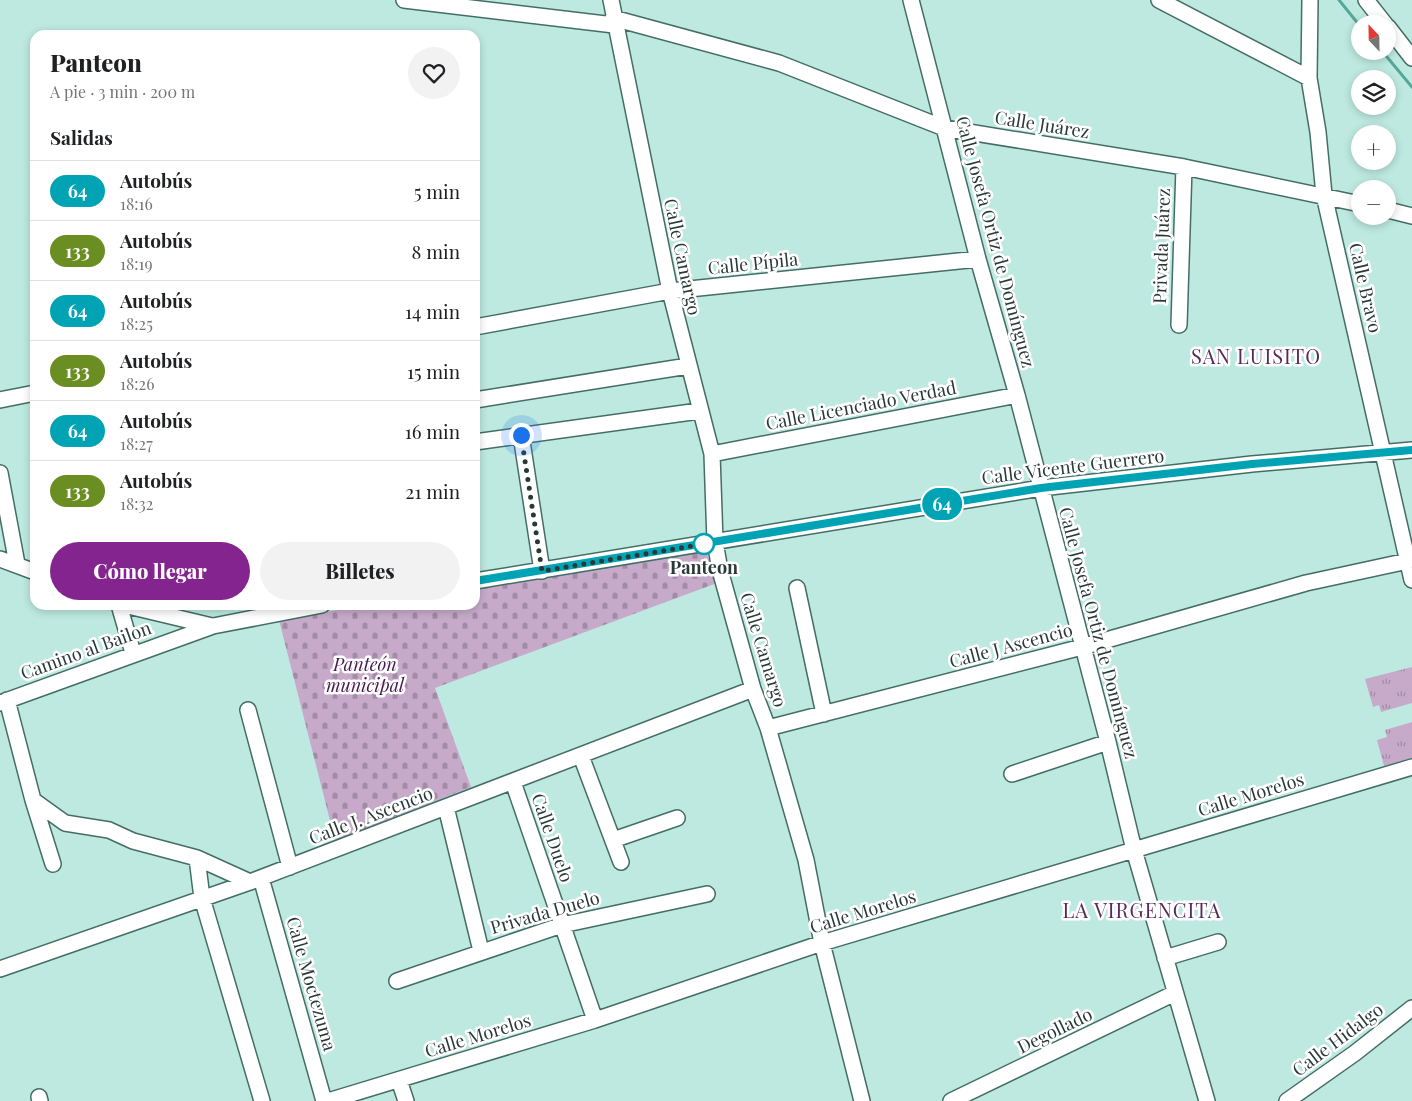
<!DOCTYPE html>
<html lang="es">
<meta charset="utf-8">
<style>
:root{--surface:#fff;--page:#f2f2f2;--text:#202124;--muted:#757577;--line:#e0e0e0;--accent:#84248e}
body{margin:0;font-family:"Playfair Display",serif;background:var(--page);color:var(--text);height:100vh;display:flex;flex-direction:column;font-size:19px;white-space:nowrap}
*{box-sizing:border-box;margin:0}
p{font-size:16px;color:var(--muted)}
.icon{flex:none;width:28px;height:28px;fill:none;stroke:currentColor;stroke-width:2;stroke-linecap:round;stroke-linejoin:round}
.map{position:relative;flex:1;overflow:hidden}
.side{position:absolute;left:30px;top:30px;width:450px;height:580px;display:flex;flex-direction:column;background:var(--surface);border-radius:15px;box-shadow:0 2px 8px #0003}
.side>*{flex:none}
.badge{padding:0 10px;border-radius:16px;font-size:18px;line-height:32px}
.needle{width:32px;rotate:338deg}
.fabs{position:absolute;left:1351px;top:15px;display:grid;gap:10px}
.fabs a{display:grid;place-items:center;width:45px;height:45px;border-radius:50%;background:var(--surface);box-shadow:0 2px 8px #0003;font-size:25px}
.you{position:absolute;width:25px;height:25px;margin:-12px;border:4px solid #fff;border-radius:50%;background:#1a73e8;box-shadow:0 0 0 8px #1a73e833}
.map>.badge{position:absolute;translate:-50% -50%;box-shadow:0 0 0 2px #fff}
h2{padding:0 20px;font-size:19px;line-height:45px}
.round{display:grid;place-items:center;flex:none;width:52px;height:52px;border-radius:26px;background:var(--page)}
.headline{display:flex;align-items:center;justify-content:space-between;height:85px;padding:0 20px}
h1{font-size:24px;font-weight:800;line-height:38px}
.action{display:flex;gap:10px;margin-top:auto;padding:10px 20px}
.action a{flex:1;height:58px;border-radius:30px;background:var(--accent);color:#fff;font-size:20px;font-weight:800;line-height:58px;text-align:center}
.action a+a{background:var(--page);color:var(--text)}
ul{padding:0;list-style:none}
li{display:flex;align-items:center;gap:15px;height:60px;padding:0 20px;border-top:1px solid var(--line)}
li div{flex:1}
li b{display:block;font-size:19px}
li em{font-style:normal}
li .badge{min-width:55px;font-weight:700;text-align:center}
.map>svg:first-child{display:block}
</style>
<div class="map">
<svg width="1412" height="1101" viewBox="0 0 1412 1101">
<defs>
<pattern id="cemetery-stones" width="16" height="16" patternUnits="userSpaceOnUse" patternTransform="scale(1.25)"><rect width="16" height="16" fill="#c7aaca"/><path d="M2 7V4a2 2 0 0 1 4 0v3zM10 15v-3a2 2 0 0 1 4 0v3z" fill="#a28ba5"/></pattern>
<pattern id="park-tufts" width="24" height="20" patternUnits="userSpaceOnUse" patternTransform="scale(1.25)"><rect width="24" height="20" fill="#c7aaca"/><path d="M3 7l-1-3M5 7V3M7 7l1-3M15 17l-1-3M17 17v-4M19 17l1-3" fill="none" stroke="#a28ba5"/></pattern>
</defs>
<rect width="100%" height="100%" fill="#bde9e0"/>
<path fill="url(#cemetery-stones)" d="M705 548 717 583 435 688 471 787 335 840 279 620 367 605H475V587Z"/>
<path fill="url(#park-tufts)" d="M1412 667V703L1381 712 1379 705 1373 707 1365 679Z
M1412 722V758L1384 766 1377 740 1387 737 1385 730Z"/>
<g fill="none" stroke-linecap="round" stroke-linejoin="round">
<path stroke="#57a799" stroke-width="3" d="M1339 0 1360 26
M1382 51 1412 87"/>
<g stroke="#446d65" stroke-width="18">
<path id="minor" d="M404 0 614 25
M611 0 670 291 712 454 715 542 720 570 753 689 768 728 806 860 822 943 862 1101
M911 0 978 259 1017 395 1108 742 1134 850 1207 1101
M1159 0 1309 78
M1310 0 1309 78 1318 132 1324 195 1412 580
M1366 0 1385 24
M613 18 779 63 944 128 1184 167 1360 204
M1388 27 1412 58
M1388 210 1412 216
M1179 325 1184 167
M475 327 670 291 978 259
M0 400 35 393
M475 400 688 366
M521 435 542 571
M475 442 699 411
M712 454 1017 395
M0 473 17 564
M0 559 35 572
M475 581 1041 488 1252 464 1412 450
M797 588 824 714
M119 605 133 653
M124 605 212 626
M7 700 33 800 53 864
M0 703 213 626 322 605
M248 710 290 867
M768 728 1082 647 1306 583 1412 560
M581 756 621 862
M1012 774 1108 742
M513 782 595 1020
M33 800 65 823 109 830 133 841 197 858 250 882
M446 807 481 951
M613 840 677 818
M197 858 202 898 262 1101
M261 878 324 1101
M1165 958 1218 942
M0 969 250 882 753 689
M397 981 562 925 707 894
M399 1080 406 1101
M39 1097 40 1101
M328 1101 595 1020 822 943 1412 767
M951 1101 1175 993
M1287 1101 1355 1053 1412 1008"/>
</g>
<use href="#minor" stroke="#fff" stroke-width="15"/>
</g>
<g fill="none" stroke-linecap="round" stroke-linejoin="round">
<g stroke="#fff" stroke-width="11">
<path id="line" d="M475 581 1041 488 1252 464 1412 450"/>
</g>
<use href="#line" stroke="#00a3b4" stroke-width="8"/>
<path stroke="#283936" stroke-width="5" stroke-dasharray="0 9" d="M521 435 542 571 704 544"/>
</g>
<circle fill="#fff" stroke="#00a3b4" stroke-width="2.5" cx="704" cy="544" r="10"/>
<g text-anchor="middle" stroke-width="5" stroke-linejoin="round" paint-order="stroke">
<g font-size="18" fill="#283936" stroke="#fff">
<text transform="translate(1042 125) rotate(9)" y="6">Calle Juárez</text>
<text transform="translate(995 242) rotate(75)" y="6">Calle Josefa Ortiz de Domínguez</text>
<text transform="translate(1162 246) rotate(-88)" y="6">Privada Juárez</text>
<text transform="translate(682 257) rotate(78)" y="6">Calle Camargo</text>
<text transform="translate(753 264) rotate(-6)" y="6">Calle Pípila</text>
<text transform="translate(1365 288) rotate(77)" y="6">Calle Bravo</text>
<text transform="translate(861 406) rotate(-11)" y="6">Calle Licenciado Verdad</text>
<text transform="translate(1073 467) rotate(-7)" y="6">Calle Vicente Guerrero</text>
<text transform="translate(1098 633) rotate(75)" y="6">Calle Josefa Ortiz de Domínguez</text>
<text transform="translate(1011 646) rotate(-15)" y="6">Calle J Ascencio</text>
<text transform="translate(763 650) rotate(73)" y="6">Calle Camargo</text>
<text transform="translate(86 651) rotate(-20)" y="6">Camino al Bailon</text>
<text transform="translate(1251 795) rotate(-17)" y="6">Calle Morelos</text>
<text transform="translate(371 816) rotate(-21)" y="6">Calle J. Ascencio</text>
<text transform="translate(552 838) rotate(71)" y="6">Calle Duelo</text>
<text transform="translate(863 912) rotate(-17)" y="6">Calle Morelos</text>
<text transform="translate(545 913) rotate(-16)" y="6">Privada Duelo</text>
<text transform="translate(311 984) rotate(74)" y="6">Calle Moctezuma</text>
<text transform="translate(1055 1031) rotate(-26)" y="6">Degollado</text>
<text transform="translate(478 1036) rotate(-17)" y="6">Calle Morelos</text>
<text transform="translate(1338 1040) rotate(-37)" y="6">Calle Hidalgo</text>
</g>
<g font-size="18" font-weight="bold" fill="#283936" stroke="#fff">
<text x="704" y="574">Panteon</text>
</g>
<g font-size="18" font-style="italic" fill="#4a1650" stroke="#fff">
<text x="365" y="671">Panteón<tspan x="365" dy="21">municipal</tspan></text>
</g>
<g font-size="20" letter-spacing="1" fill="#57295c" stroke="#fff">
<text x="1256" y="364">SAN LUISITO</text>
<text x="1142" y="918">LA VIRGENCITA</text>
</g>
</g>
</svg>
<div class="fabs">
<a><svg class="needle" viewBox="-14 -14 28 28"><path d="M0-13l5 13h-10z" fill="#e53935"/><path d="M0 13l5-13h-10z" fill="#757577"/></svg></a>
<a><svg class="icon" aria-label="layers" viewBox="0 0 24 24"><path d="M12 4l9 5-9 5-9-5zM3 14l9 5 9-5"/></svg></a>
<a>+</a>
<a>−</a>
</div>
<div class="you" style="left:521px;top:435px"></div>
<b class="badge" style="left:942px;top:504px;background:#00a3b4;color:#fff">64</b>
<section class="side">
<div class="headline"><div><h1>Panteon</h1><p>A pie · 3 min · 200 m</p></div><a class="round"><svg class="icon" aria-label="heart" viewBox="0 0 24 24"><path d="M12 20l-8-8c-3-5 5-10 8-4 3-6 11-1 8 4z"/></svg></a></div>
<h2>Salidas</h2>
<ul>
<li><span class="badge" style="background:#00a3b4;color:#fff">64</span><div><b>Autobús</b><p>18:16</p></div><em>5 min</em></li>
<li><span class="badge" style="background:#6b8e23;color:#fff">133</span><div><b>Autobús</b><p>18:19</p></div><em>8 min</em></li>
<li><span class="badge" style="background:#00a3b4;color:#fff">64</span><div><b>Autobús</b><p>18:25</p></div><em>14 min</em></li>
<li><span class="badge" style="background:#6b8e23;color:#fff">133</span><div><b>Autobús</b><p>18:26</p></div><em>15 min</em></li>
<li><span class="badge" style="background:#00a3b4;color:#fff">64</span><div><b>Autobús</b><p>18:27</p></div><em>16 min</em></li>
<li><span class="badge" style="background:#6b8e23;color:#fff">133</span><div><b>Autobús</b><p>18:32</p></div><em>21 min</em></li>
</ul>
<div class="action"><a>Cómo llegar</a><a>Billetes</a></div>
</section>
</div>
